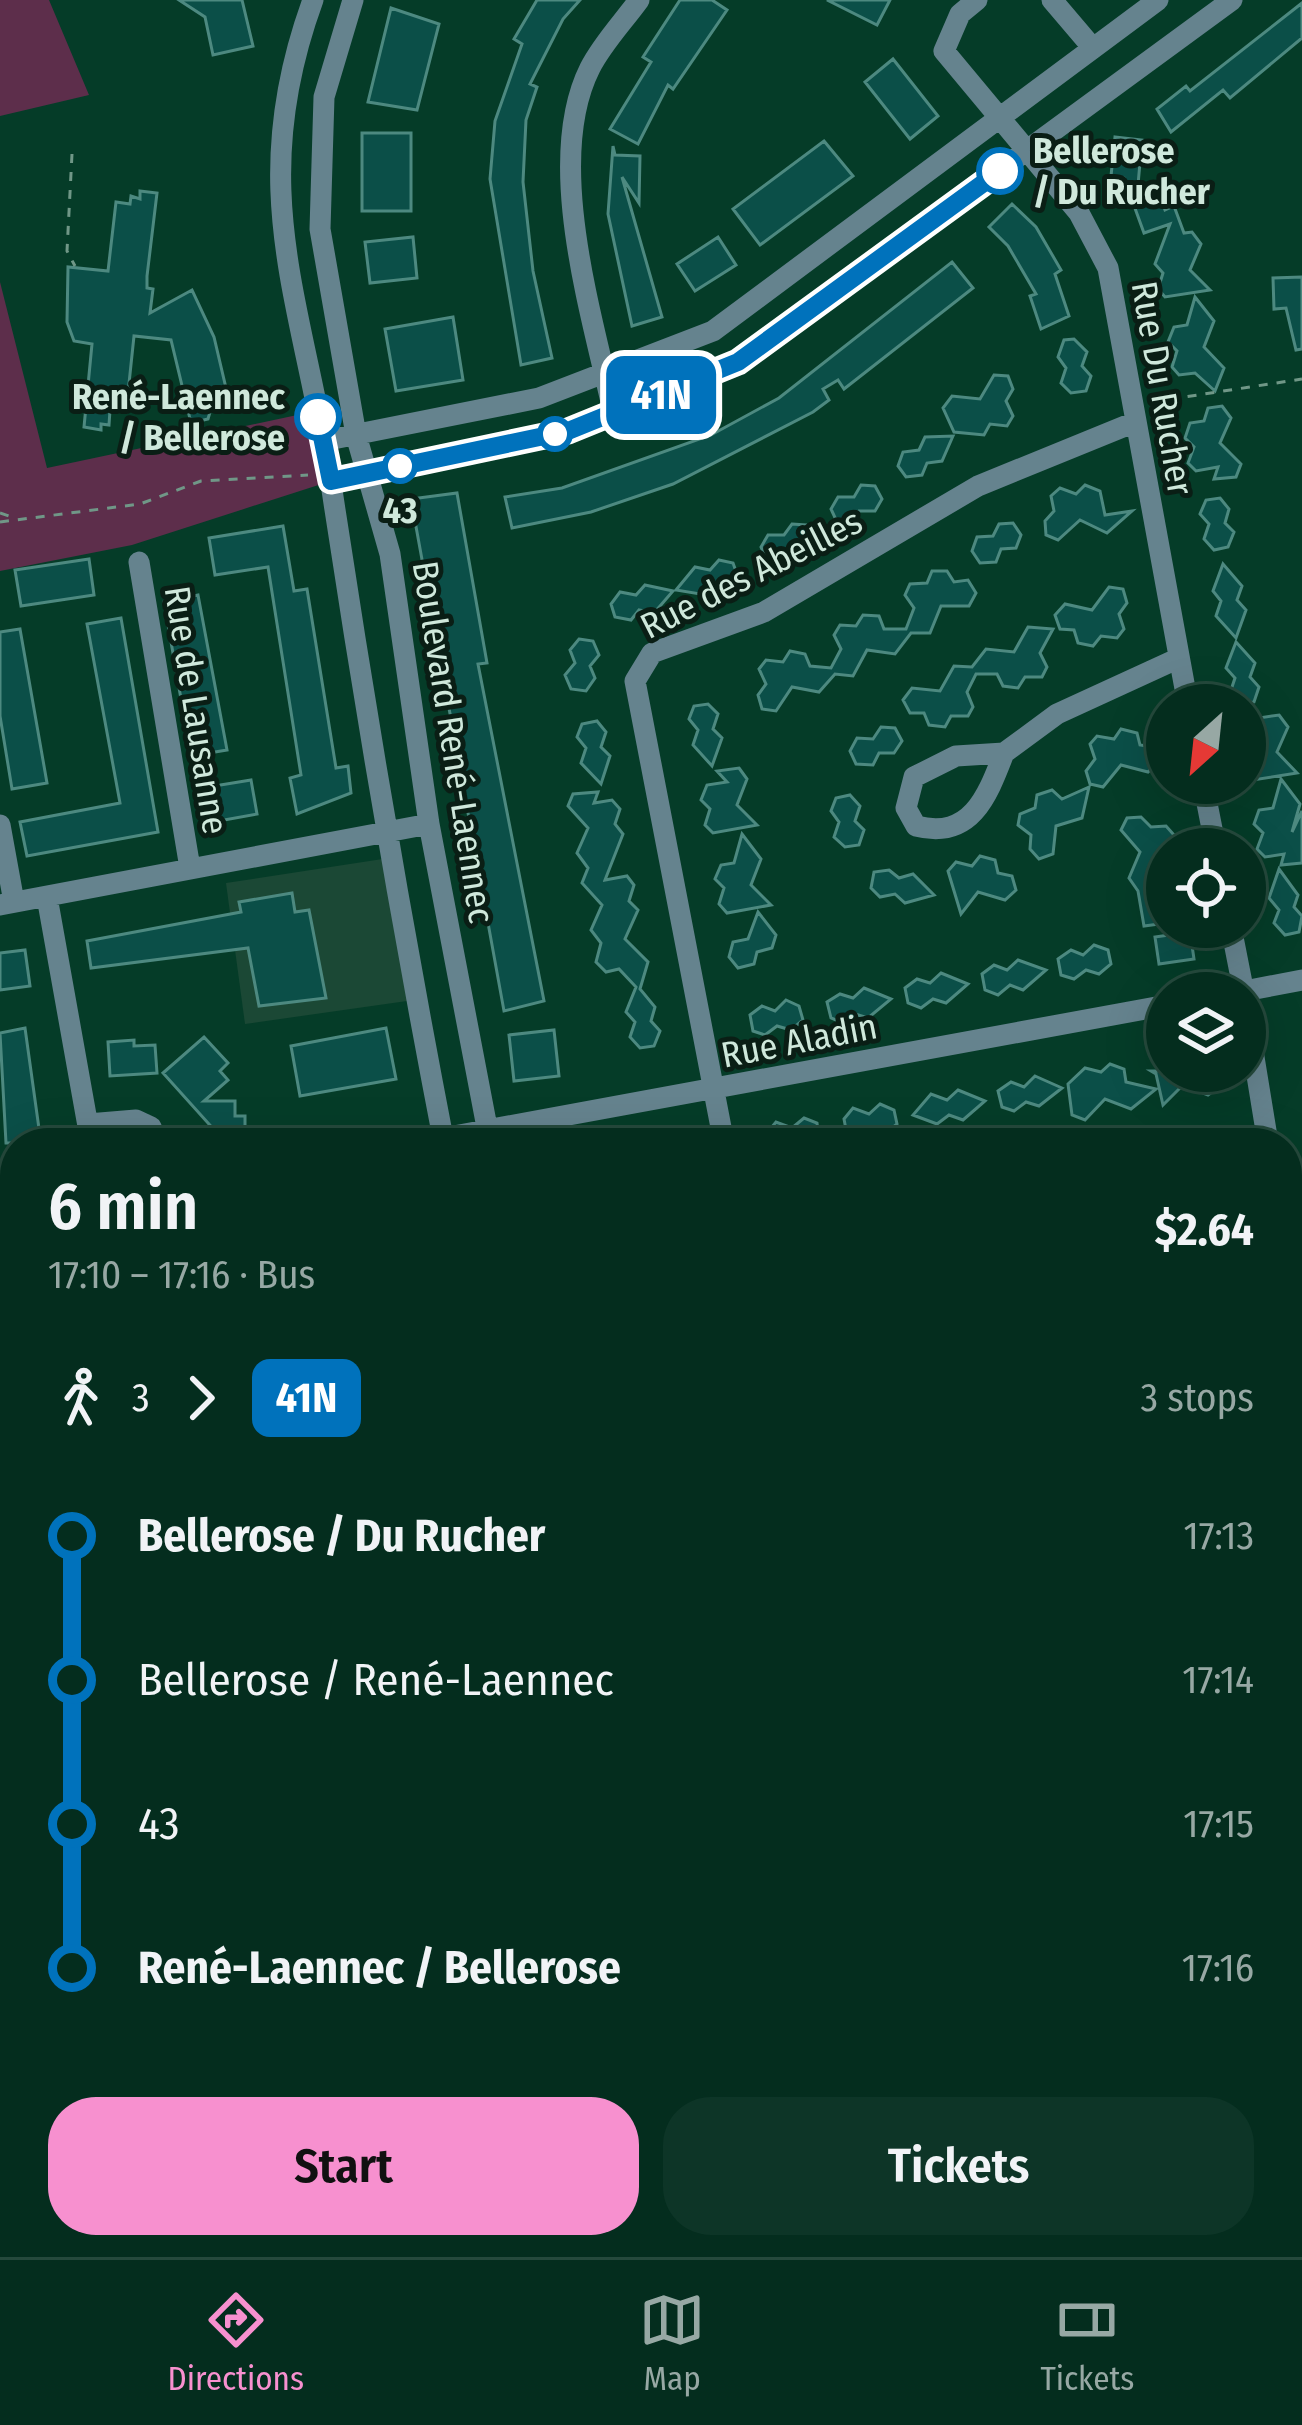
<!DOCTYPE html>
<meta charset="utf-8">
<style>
:root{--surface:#042d1e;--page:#0d3527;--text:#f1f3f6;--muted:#97a8a4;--line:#25493c;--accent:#f790cf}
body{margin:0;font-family:"Fira Sans Condensed",sans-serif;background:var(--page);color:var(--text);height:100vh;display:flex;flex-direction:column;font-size:45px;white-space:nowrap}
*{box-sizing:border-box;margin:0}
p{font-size:39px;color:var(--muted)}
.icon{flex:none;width:66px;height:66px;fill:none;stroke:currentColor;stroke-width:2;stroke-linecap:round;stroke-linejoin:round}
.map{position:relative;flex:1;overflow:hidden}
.sheet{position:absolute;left:0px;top:1128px;width:1302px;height:1131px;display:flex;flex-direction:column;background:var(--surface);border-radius:48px 48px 0 0;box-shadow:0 12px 48px #0002,0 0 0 3px var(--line)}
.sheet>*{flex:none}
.badge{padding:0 24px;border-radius:18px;font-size:42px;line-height:78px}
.needle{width:78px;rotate:207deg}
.buttons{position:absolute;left:1146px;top:684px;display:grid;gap:24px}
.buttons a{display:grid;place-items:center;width:120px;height:120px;border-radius:50%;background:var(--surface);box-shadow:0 12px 48px #0002,0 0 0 3px var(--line);font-size:60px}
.map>.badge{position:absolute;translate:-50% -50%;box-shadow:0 0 0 6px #fff}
.legs{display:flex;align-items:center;gap:18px;height:132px;padding:0 48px;font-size:39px}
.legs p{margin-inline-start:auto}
.headline{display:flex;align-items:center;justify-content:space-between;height:204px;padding:0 48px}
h1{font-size:66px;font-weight:600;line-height:90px}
.cta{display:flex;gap:24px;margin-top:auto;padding:24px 48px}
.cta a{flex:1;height:138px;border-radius:48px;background:var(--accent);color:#111;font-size:48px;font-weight:600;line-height:138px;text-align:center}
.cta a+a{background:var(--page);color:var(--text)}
ul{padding:0 48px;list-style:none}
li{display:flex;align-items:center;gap:42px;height:144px;font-size:45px}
li i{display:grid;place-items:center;width:18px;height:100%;margin:0 15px;background:currentColor}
li i::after{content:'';width:30px;height:30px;margin:-15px;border:9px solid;border-radius:50%;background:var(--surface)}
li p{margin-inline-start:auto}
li:first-child i{background:linear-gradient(#0000 50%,currentColor 0)}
li:last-child i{background:linear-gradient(currentColor 50%,#0000 0)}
.tab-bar{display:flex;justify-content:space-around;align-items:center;height:168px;border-top:3px solid var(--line);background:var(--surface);font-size:33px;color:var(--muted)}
.tab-bar a{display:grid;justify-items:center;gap:6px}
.tab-bar .on{color:var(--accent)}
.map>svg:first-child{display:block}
</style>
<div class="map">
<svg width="1302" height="2257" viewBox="0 0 1302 2257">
<rect width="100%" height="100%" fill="#053c28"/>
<path fill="#1b4835" d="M389 858 414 1000 245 1024 226 883Z"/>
<path fill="#5d2e4b" d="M0 0H49L89 95 0 116Z
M0 282 47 468 316 411 331 481 132 545 0 571Z"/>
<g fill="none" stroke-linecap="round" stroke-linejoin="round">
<path stroke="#071e14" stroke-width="6" d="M0 1321 15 1323
M390 2257 405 2244"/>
</g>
<path fill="#0b4f48" stroke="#4d8980" stroke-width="3" d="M179 0H242L253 46 213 55 205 17Z
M537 0H580L563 19 530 84 537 87 526 120 523 182 533 271 552 358 521 365 490 179 495 121 522 44 514 39Z
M680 0H712L727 10 673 89 668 85 638 144 610 129 651 62 643 57Z
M827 0H890L877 25Z
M1302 3V38L1230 98 1223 90 1171 132 1157 109 1186 86 1190 91Z
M391 8 439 24 417 110 368 102Z
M893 59 938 116 910 139 865 82Z
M362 133H411V211H362Z
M1115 137 1142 140 1137 196 1158 189 1165 210 1174 206 1184 233 1192 232 1201 244 1190 270 1210 290 1165 297 1158 289 1163 273 1155 264 1170 224 1144 233 1124 178 1111 176Z
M824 141 853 176 760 245 733 209Z
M613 146 615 155 640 156 639 203 622 177 662 317 632 326 608 214Z
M140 191 157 193 147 276V288L153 289 150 313 192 290 214 337 229 401 212 405 208 419 191 423 171 340 134 336 126 412 110 410 109 425 101 424V430L84 427 92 344 74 341 67 322 68 267 108 271 116 202 130 204 131 196 140 199Z
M1012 204 1036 227 1061 270 1055 274 1069 316 1041 329 1030 296 1036 294 1008 246 989 227Z
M413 237 417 278 370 283 365 242Z
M718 237 736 265 695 291 677 264Z
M952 262 973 288 844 389 838 380 823 389 829 400 813 412 673 484 591 512 512 528 505 497 562 488 711 435 779 398Z
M1302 277V349L1296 350 1286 308 1274 309 1273 278Z
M1195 297 1214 321 1204 347 1224 368 1215 391 1195 373 1179 375 1172 367 1177 351 1168 342 1174 327 1187 325Z
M453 317 463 380 396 391 385 329Z
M1074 339 1087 352 1082 366 1091 376 1086 391 1071 393 1061 383 1066 368 1058 357 1064 340Z
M994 375 1008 376 1013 389 1006 401 1013 416 1007 426 990 424 984 435 954 432 943 408 952 396 980 399Z
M1222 406 1231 418 1220 443 1241 464 1236 477 1214 479 1218 467 1196 471 1188 463 1194 447 1185 438 1190 423 1204 421 1208 408Z
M953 436 942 461 927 463 922 475 906 477 898 466 903 452 919 450 925 437Z
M861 485 875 486 882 499 875 511H859L853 523 837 522 831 509 838 497H854Z
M1085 485 1100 491 1105 515 1132 511 1107 533 1080 520 1058 540 1046 535 1045 521 1054 511 1051 496 1060 488 1076 494Z
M457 493 487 663 478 664 544 1001 504 1011 411 499Z
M1220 498 1229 509 1225 523 1234 532 1228 547 1214 550 1204 539 1209 524 1200 514 1206 500Z
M1013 523 1021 535 1016 548 1001 549 996 562 980 563 972 551 977 537 993 536 999 524Z
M792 524 806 525 812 538 805 550 790 549 783 561 767 560 761 547 768 535H784Z
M283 526 294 591 307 589 336 768 348 766 351 793 297 814 290 778 301 775 268 567 215 575 209 538Z
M89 559 94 595 21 606 15 570Z
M719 560 733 563 738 577 728 588 714 585 706 595 676 590 695 567 710 570Z
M1223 564 1242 586 1237 600 1246 610 1236 638 1216 616 1221 601 1213 591Z
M932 571H947L954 582 968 580 976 593 969 606H941L930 633H911L895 654 867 650 853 676 835 674 819 692 792 687 776 711 762 709 758 695 766 684 759 669 766 660 783 662 790 651 805 654 810 666 831 668 841 649 834 635 840 625 856 626 863 615 879 616 884 629H906L914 608 905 595 910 584 927 583Z
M645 585 673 591 654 613 639 610 631 620 615 617 611 604 620 592 636 595Z
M1109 587 1123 589 1127 603 1119 614 1124 629 1117 638 1101 636 1093 646 1078 643 1074 630 1060 629 1055 615 1065 604 1092 610Z
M198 595 227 750 191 756 164 602Z
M121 618 158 832 27 856 20 822 120 803 87 624Z
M1028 627 1053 629 1040 653 1047 667 1042 677H1025L1018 688 1003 686 997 674H976L967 692 973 707 968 716H951L945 727 929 725 924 713H910L903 700 912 688 940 691 954 666 972 667 986 649 1014 652Z
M20 629 47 783 12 789 0 716V632Z
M579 639 593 641 599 655 590 666 595 678 586 691 571 689 565 675 575 663 570 650Z
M1236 642 1255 663 1250 677 1259 687 1254 702 1240 704 1230 693 1235 678 1226 668Z
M708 704 718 714 713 729 722 738 712 766 693 745 698 730 689 719 694 706Z
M1279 715 1288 727 1277 752 1297 773 1253 780 1245 772 1250 756 1245 738 1252 719Z
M597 721 606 732 601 747 610 756 601 784 581 763 586 748 577 737 582 724Z
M881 727 895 728 902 741 894 753H879L873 765 856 764 850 751 857 738 873 739Z
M1121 729 1137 733 1140 745 1154 747 1158 762 1148 772 1121 765 1103 787 1090 784 1086 771 1095 759 1090 744 1097 736 1114 739Z
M739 768 747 779 737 805 757 825 713 833 705 825 710 809 701 800 707 785 727 782 717 771Z
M1281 779 1300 804 1292 832 1302 811V863L1281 865 1284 854 1265 857 1257 849 1263 833 1254 824 1259 810 1273 808Z
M251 780 257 814 202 824 196 789Z
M1089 787 1082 818 1056 826 1053 854 1039 859 1030 849 1031 835 1018 825 1020 814 1035 808 1037 795 1052 790 1062 799Z
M598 792 594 803 612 800 620 809 615 824 623 834 605 880 627 876 634 885 629 901 638 910 625 939 648 962 640 989 655 1007 651 1021 660 1031 654 1046 640 1048 630 1037 635 1022 626 1012 636 987 619 969 606 972 596 962 601 943 591 930 602 905 582 883 588 868 577 853 588 828 568 806 573 794Z
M850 795 860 806 855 821 864 830 859 845 845 847 834 837 839 822 831 811 836 798Z
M1141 817 1151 827 1166 826 1174 835 1167 849V923L1144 926 1138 891 1129 878 1140 852 1121 830 1127 818Z
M742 834 761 859 751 885 771 905 727 913 719 904 724 888 715 879 721 865 734 863Z
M980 856 995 860 998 873 1012 876 1016 890 1005 900 978 892 961 914 948 871 956 862 972 866Z
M1279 869 1298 895 1294 907 1302 916 1299 932 1285 935 1274 923 1279 910 1269 898Z
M889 870 899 878 913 874 934 895 905 903 895 894 880 897 871 888 874 872Z
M292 893 295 912 309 910 326 998 259 1006 248 948 91 968 87 941 241 912 239 902Z
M758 912 776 935 772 948 757 952 754 964 738 968 729 957 733 942 748 939Z
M1190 932 1194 959 1159 964 1155 937Z
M1094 945 1108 950 1111 964 1099 974 1086 970 1074 979 1061 975 1058 959 1071 950 1083 955Z
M25 950 30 986 0 990V953Z
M1018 960 1046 970 1023 990 1010 985 998 995 985 990 982 974 994 965 1007 970Z
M941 973 968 984 946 1003 933 999 921 1008 908 1003 905 988 917 979 930 983Z
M864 988 891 999 868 1018 855 1014 843 1023 831 1018 827 1002 840 994 853 998Z
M786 1000 799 1006 803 1020 791 1030 777 1026 765 1035 753 1031 750 1015 762 1006 775 1011Z
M25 1028 41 1143H6L0 1033Z
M386 1028 396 1079 300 1096 291 1046Z
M554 1030 559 1076 514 1081 509 1035Z
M204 1037 228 1063 220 1071 228 1080 204 1101H235V1116H245V1143H226L163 1073Z
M134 1040V1046L155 1045 157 1073 110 1076 108 1042Z
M1110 1064 1124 1069 1126 1082 1156 1089 1131 1109 1105 1099 1085 1120 1072 1115 1068 1084 1085 1068 1101 1072Z
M1151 1071H1217L1220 1086 1208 1095 1183 1085 1163 1105 1156 1074Z
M1035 1076 1062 1088 1039 1106 1026 1102 1014 1111 1002 1107 998 1091 1011 1082 1024 1087Z
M958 1090 985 1101 963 1120 949 1115 937 1124 913 1115 931 1094 947 1100Z
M880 1104 894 1110 897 1124 885 1134 872 1130 860 1139 847 1135 844 1119 853 1108 869 1114Z
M804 1118 817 1123 819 1139 827 1143H769L767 1133 776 1122 792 1128Z
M0 1541H9L15 1578V1711L6 1712 0 1675Z"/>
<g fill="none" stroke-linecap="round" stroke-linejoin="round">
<path stroke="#709787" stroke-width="3" stroke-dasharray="9 9" stroke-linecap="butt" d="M72 154 67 251 75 266
M1152 402 1302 379
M0 513 12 517
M0 522 140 504 201 481 308 475
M0 1345 15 1348
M331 2257 374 2244"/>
<path stroke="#65838e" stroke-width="21" d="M313 0C243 191 304 304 332 490 365 709 402 926 444 1143
M353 0 324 97 320 229 356 435 390 554 429 824 490 1143
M977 0 960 14 944 51 1079 213 1108 268 1188 705
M1052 0 1092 47
M614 415C593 318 543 161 590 68 602 44 623 22 639 0
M323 441 539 398 713 331 1158 0
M331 481 568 431 738 362 1232 0
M139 562 190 868
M1004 753C987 797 971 840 916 826L906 808 914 777 956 756 1004 753 1057 714 1179 658
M1203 783 1216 849
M0 825 14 902
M47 897 91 1143
M0 905 429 824
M1231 927 1244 993
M1234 993 1302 980
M1245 1002 1268 1143
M88 1124 136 1120 151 1127 157 1143
M443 1138 1167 1005
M724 1143 635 681 652 653 764 612 978 486 1135 422
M1287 1253 1302 1331
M1287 1427 1302 1424
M0 1476 15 1477
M1287 1651 1302 1649
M1287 1872 1302 1869
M0 1962 15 2033
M1287 2096 1302 2094
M0 2193 15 2188
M646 2244 649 2257
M684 2244 686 2257
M921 2244 923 2257
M1146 2244 1149 2257"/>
</g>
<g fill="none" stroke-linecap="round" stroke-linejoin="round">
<g stroke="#fff" stroke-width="27">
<path id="line-1" d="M318 417 331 481 568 431 738 362 1000 171"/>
</g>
<use href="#line-1" stroke="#0072bc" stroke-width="18"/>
</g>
<g fill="#fff" stroke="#0072bc" stroke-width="6">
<circle cx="1000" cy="171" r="21"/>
<circle cx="318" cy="417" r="21"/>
<circle cx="555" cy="434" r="15"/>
<circle cx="400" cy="466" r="15"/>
</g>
<g text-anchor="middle" stroke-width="10" stroke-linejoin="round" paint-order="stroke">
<g font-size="36" font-weight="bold" fill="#cfe8db" stroke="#0a1e15" text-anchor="start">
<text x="1033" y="163">Bellerose<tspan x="1033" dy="41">/ Du Rucher</tspan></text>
<text x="285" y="409" text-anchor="end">René-Laennec<tspan x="285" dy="41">/ Bellerose</tspan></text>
<text x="400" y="523" text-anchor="middle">43</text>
</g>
<g font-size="36" fill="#cfe8db" stroke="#0a1e15">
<text transform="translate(1163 388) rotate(80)" y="13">Rue Du Rucher</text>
<text transform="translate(751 573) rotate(-27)" y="13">Rue des Abeilles</text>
<text transform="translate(197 710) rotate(81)" y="13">Rue de Lausanne</text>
<text transform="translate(454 742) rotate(81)" y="13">Boulevard René-Laennec</text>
<text transform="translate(799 1040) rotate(-11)" y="13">Rue Aladin</text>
</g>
</g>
</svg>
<div class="buttons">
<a><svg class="needle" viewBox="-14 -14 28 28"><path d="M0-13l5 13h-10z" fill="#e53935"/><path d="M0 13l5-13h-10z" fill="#97a8a4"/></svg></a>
<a><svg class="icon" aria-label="locate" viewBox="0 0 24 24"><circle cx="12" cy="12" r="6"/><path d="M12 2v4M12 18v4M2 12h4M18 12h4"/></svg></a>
<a><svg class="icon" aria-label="layers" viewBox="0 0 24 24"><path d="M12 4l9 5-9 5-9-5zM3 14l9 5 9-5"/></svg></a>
</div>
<b class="badge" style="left:661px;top:395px;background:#0072bc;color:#fff">41N</b>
<section class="sheet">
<div class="headline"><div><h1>6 min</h1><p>17:10 – 17:16 · Bus</p></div><b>$2.64</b></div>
<div class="legs"><svg class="icon" aria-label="walk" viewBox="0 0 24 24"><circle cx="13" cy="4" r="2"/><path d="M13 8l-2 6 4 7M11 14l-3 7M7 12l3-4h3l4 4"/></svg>3<svg class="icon" aria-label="forward" viewBox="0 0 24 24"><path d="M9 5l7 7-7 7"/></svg><b class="badge" style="background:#0072bc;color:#fff">41N</b><p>3 stops</p></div>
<ul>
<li><i style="color:#0072bc"></i><b>Bellerose / Du Rucher</b><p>17:13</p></li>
<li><i style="color:#0072bc"></i><span>Bellerose / René-Laennec</span><p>17:14</p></li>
<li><i style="color:#0072bc"></i><span>43</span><p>17:15</p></li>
<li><i style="color:#0072bc"></i><b>René-Laennec / Bellerose</b><p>17:16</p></li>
</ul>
<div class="cta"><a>Start</a><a>Tickets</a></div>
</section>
</div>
<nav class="tab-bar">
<a class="on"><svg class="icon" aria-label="directions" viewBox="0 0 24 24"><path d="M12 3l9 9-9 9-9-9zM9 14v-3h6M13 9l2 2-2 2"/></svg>Directions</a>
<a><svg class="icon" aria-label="map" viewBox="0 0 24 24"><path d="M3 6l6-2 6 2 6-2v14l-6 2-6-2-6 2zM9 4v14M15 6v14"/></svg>Map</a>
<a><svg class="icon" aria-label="tickets" viewBox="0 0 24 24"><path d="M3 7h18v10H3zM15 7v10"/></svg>Tickets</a>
</nav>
